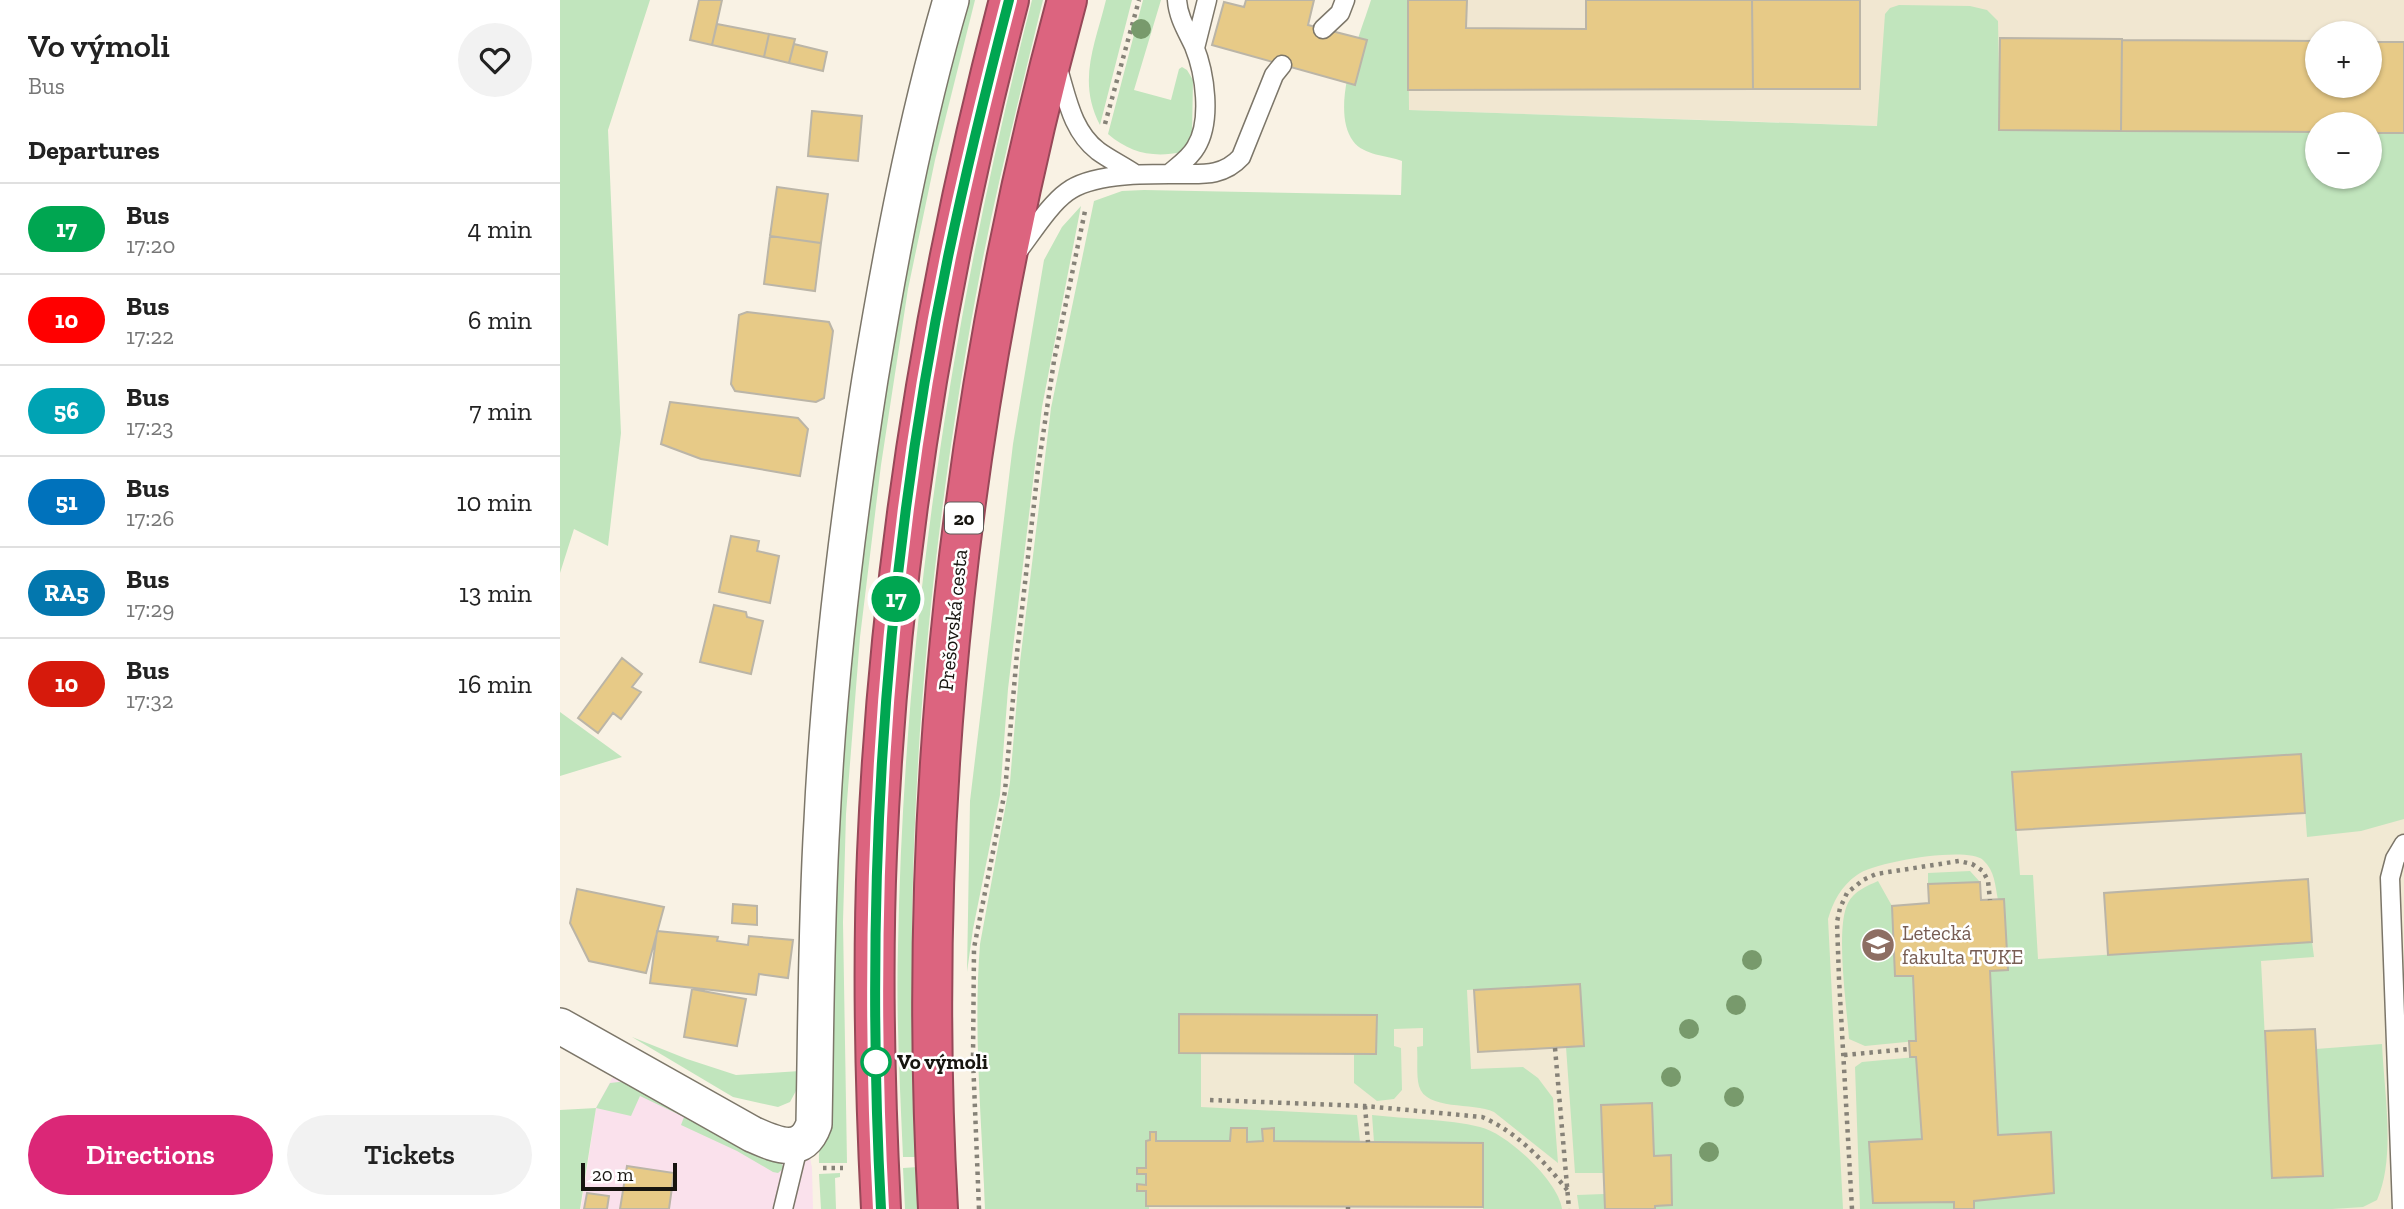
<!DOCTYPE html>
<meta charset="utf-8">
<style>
:root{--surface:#fff;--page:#f2f2f2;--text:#222;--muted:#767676;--line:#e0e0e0;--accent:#db2777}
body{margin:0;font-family:"Zilla Slab",serif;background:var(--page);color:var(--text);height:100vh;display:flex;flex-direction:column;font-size:26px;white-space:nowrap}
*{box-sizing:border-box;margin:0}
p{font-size:23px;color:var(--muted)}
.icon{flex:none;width:38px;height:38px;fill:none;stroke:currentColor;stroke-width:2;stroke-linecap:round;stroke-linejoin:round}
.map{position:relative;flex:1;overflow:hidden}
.side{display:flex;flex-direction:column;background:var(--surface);width:560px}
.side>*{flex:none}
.badge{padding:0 14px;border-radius:23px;font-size:24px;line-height:46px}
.buttons{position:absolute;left:1745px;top:21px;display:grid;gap:14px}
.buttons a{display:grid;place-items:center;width:77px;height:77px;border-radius:50%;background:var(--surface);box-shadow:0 2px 5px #0004;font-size:35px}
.scale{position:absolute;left:21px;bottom:18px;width:96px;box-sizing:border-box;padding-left:7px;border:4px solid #171510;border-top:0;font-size:19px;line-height:24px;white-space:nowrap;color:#171510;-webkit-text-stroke:5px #fff;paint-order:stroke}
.map>.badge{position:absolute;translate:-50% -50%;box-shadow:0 0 0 4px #fff}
h2{padding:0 28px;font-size:26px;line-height:63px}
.round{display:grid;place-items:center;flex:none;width:74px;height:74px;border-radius:37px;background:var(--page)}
.headline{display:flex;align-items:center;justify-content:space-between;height:119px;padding:0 28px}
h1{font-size:33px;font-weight:600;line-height:52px}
.action{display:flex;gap:14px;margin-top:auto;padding:14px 28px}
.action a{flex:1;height:80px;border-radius:42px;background:var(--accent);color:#fff;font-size:28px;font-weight:600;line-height:80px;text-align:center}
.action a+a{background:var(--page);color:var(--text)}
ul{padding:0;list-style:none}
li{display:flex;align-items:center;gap:21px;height:91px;padding:0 28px;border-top:2px solid var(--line)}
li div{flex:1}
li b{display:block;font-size:26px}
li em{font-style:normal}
li .badge{min-width:77px;font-weight:700;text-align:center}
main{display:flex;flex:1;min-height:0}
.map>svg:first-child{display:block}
</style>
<main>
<section class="side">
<div class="headline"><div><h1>Vo výmoli</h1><p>Bus</p></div><a class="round"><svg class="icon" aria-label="heart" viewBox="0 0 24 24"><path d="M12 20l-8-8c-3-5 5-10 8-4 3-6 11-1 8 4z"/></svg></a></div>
<h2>Departures</h2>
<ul>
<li><span class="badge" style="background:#00a651;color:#fff">17</span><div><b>Bus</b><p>17:20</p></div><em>4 min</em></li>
<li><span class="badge" style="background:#f00;color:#fff">10</span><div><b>Bus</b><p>17:22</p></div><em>6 min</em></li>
<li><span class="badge" style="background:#00a3b4;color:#fff">56</span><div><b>Bus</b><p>17:23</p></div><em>7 min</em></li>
<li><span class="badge" style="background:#0072bc;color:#fff">51</span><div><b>Bus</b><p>17:26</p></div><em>10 min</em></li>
<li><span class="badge" style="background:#0377ae;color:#fff">RA5</span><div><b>Bus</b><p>17:29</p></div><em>13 min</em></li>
<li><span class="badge" style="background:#d61a0c;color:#fff">10</span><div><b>Bus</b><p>17:32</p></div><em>16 min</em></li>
</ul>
<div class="action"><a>Directions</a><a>Tickets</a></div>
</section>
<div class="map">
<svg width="1844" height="1209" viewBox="0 0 1844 1209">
<rect width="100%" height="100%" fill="#f9f2e4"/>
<path fill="#fae1ec" d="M62 1060 192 1134 246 1137 252 1168 253 1209H21L36 1108Z"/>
<path fill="#f1e7d1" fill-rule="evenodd" d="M848 0H1844V133H1810V124H1757V132L1439 130 848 110ZM1757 33H1810V86H1757Z"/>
<path fill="#f1e9d3" d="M1844 707V1209H425L419 1062 968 890 1670 719Z"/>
<path fill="#c1e5bd" d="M0 0H90L48 130 61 433 48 546 14 529 0 573Z
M403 0H415L375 160 348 289 321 465 300 637 286 814 283 922 287 1163H259C258 1138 269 1129 272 1106L271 930 274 837 295 616 328 344Z
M472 0H483C462 87 439 175 422 263 385 455 361 650 354 846 350 949 353 1053 356 1157H343C340 1087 336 1017 338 946 344 626 392 310 472 0Z
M546 0H572L540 125C517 81 535 45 546 0Z
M583 0H601L574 90 611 100 619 69 622 67 627 70 633 80 632 135 622 152C593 158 570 153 548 134Z
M811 0H848L849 110 1317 126 1325 14 1330 8 1339 5 1410 6 1427 10 1438 21 1440 130 1757 132V177H1810V133H1844V819L1801 831 1747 837 1741 754 1452 772 1460 875H1473L1478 959 1752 942 1754 957 1701 961 1712 1177 1763 1176 1756 1049 1822 1044C1824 1092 1836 1157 1817 1200L1803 1207 1772 1209H1414V1201L1494 1192 1490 1132 1438 1135 1430 971 1447 970 1444 900H1438C1435 885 1435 871 1423 860 1407 846 1314 862 1297 875 1281 886 1273 902 1268 919L1283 1209H1095V1206L1112 1204 1111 1155 1094 1156 1092 1103 1041 1105 1043 1173H1015L1006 1047 1024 1046 1020 984 907 990 911 1069 963 1067 978 1078 993 1098 998 1163 934 1112C913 1102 866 1111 859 1086 856 1075 858 1059 857 1047L863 1046V1028L834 1029V1046L841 1048 842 1090 834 1099 817 1101 794 1083V1054L816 1053V1015L620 1014 619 1052 641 1053V1107L797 1115 800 1142 714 1141 713 1128 703 1129V1141L687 1142 686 1128H671L670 1141H596V1132H591L590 1140 586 1141V1168L577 1169 578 1174H586V1185L578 1184 586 1191V1205L589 1206V1209H425C422 1122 413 1032 420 944L450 782 460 662 491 408 534 201 562 191 584 190 841 195 842 161C827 155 804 156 793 141 769 108 800 35 811 0Z
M521 206 482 407 448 689 440 795 413 929 407 972 410 801 453 444 484 260 502 227Z
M0 712 62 757 0 776Z
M1410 871 1420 882 1368 884V873Z
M1318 881 1332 906 1335 976H1353L1356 1041 1305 1046 1289 1039C1287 1008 1275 928 1288 903 1294 891 1307 886 1318 881Z
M72 1037 127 1059 176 1075 240 1071 237 1089 230 1102 218 1107 173 1097Z
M1356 1057 1362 1139 1310 1142 1313 1203 1394 1202V1209H1300L1295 1067 1302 1062Z
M59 1082 72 1083 220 1161 224 1168 218 1173 213 1172 177 1151 121 1125 124 1117 80 1096 71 1116 36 1108 20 1209H0V1110L36 1108 50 1083Z
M812 1115C846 1119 888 1119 920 1127 947 1133 999 1182 1002 1209H923V1143L814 1142Z
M358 1167 360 1209H345L343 1168Z
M280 1173V1177L275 1178 276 1209H261L259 1174Z
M1044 1194 1045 1209H1019L1017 1195Z"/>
<path fill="#e7ca87" stroke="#bbb5a7" stroke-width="2" d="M139 0H162L152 45 130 40Z
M686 0H754L748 25 807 40 795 85 652 45 664 2 684 7Z
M848 0H907L906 28 1026 29V0H1192L1193 89 848 90Z
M1192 0H1300V89H1193Z
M157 24 209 34 204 57 152 45Z
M209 34 235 39 229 63 204 57Z
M1440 38 1562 39 1561 131 1439 130Z
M1562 40 1757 41V86H1810V42H1844V133H1810V124H1757V132L1561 131Z
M234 44 267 52 263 71 229 63Z
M252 111 302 116 298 161 248 156Z
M217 187 268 194 261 243 210 236Z
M210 236 261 243 255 291 204 284Z
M187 312 269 322 273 331 264 398 256 402 175 391 171 384 179 315Z
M110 402 238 418 248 429 240 476 141 459 101 444Z
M171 536 199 541 197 551 219 556 210 603 159 592Z
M154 605 186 612 187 617 203 621 191 674 140 662Z
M62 658 82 674 72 687 81 692 61 719 53 713 38 733 18 718Z
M1741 754 1745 813 1456 830 1452 772Z
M1748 879 1752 942 1548 955 1544 893Z
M1420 882 1421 900 1444 899 1448 970 1430 971 1438 1135 1491 1132 1494 1193 1414 1201V1209H1394V1202L1313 1203 1309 1142 1362 1139 1356 1057H1350L1349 1041H1356L1353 976H1335L1332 906 1369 903 1368 884Z
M17 889 104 907 86 973 29 961 10 923Z
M173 904 197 906V925L172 923Z
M97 931 158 937 157 941 188 945 189 936 233 940 228 978 199 974 196 995 90 983Z
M1020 984 1024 1046 918 1052 914 990Z
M132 989 186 999 177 1046 124 1037Z
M619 1014 817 1015 816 1054 619 1053Z
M1755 1029 1763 1176 1712 1178 1705 1031Z
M1092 1103 1094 1156 1111 1155 1112 1205 1095 1206V1209H1045L1041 1105Z
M671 1128H687V1142L703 1141 702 1129 714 1128V1141L923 1143V1207L586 1206V1191H577V1184L586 1185V1174H577V1168H586V1141L590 1140V1132H596V1141H670Z
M67 1166 114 1173 109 1209H60Z
M27 1193 49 1196 47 1209H24Z"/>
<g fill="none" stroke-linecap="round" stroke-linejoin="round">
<g stroke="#7c7669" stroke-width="21">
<path id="lane" d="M617 0C618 17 627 31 634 46 645 73 652 121 636 147 630 158 618 166 609 174 637 173 661 179 681 157L714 75 722 65
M763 29 780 13 785 0
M635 48 647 0
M498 69C507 98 512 131 538 151 549 159 563 166 575 174
M458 251C472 233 489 205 507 192 531 174 580 174 609 174
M223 1209 239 1143
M1842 1209 1830 878 1835 859 1844 844"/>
</g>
<g stroke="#7c7669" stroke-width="38">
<path id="street" d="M0 1026 192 1134C215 1144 242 1158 254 1124 256 1023 256 922 262 821 269 674 287 525 310 379 331 252 355 124 391 0"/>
</g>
<g stroke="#974858" stroke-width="42">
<path id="highway" d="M321 1209C315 1091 312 972 317 853 329 565 376 279 449 0
M378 1209C355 804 401 392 507 0"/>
</g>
<path stroke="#868278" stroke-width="4.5" stroke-dasharray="3.5 5" stroke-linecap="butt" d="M545 124 579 0
M995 1048 1009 1209
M1284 1055 1349 1049
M650 1100 805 1106 922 1117C957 1132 984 1161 1008 1191
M805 1106 808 1142
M263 1168H283
M419 1209 413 1059 414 948 445 791 457 653 478 469 494 361 525 211
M788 1209V1207
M1292 1209 1279 979 1277 922 1280 908 1287 893 1303 880 1316 874 1399 861 1412 864 1423 871 1428 881 1430 900"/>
<use href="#lane" stroke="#fff" stroke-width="18"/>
<use href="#street" stroke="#fff" stroke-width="35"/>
<use href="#highway" stroke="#dc647f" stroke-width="38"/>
</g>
<g fill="#789a6c">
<circle cx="581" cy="29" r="10"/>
<circle cx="1192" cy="960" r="10"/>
<circle cx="1176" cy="1005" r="10"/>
<circle cx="1129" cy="1029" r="10"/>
<circle cx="1111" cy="1077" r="10"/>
<circle cx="1174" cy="1097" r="10"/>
<circle cx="1149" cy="1152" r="10"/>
</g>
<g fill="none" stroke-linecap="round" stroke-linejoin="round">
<g stroke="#fff" stroke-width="16">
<path id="line" d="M321 1209C304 891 324 569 388 257 406 171 427 85 449 0"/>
</g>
<use href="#line" stroke="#00a651" stroke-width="10"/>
</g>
<defs>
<g id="university-disc" transform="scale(1.75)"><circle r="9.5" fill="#8d6e63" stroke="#fff"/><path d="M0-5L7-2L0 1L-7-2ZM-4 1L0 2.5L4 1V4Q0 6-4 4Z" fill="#fff"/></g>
</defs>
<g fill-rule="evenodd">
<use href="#university-disc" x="1318" y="945"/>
</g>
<circle fill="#fff" stroke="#00a651" stroke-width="3.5" cx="316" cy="1062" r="14"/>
<g text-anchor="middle" stroke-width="5" stroke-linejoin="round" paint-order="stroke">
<rect fill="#fff" stroke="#5d5b58" stroke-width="2" x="385" y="502.5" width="38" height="31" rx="5"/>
<g font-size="19" font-weight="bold" fill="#171510">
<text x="404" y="525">20</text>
</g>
<g font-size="21" fill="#171510" stroke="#fff">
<text transform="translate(393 620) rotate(-84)" y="7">Prešovská cesta</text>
</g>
<g font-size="21" fill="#785e54" stroke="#fff" text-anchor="start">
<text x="1342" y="940">Letecká<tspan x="1342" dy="24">fakulta TUKE</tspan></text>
</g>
<g font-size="21" font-weight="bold" fill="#171510" stroke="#fff" text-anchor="start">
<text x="337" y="1069">Vo výmoli</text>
</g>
</g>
</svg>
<div class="buttons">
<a>+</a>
<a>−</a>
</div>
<div class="scale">20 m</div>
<b class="badge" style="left:336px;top:599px;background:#00a651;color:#fff">17</b>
</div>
</main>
